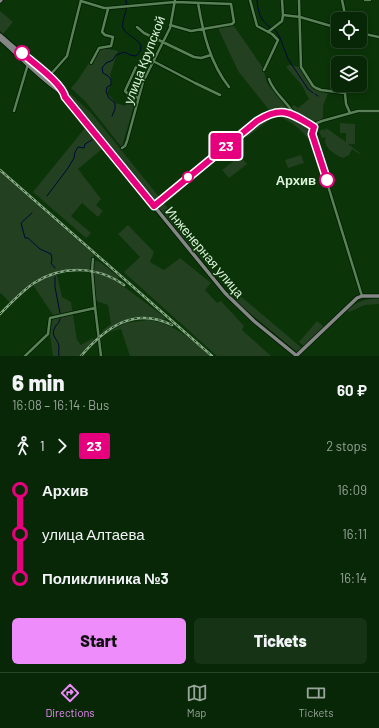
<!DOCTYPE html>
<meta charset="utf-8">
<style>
:root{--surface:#082707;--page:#163315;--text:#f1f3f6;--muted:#98a59b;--line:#294428;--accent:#ed8cfa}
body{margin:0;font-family:Barlow,sans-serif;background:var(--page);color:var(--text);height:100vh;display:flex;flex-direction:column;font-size:15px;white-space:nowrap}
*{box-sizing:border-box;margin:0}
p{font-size:13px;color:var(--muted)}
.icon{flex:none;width:22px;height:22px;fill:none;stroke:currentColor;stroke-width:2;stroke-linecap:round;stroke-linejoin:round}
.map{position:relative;height:356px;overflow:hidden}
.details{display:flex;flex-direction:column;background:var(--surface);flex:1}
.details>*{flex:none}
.badge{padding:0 8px;border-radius:3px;font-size:14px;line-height:26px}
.controls{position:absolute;left:331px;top:12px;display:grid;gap:8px}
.controls a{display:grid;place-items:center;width:36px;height:36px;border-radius:6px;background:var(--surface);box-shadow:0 2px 6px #0003,0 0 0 1px var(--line);font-size:20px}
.map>.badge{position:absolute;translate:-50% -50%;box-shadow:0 0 0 2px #fff}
.legs{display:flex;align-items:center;gap:6px;height:44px;padding:0 12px;font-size:13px}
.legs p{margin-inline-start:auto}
.head{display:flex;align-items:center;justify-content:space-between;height:68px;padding:0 12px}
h1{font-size:22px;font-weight:800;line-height:30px}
.primary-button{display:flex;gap:8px;margin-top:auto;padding:8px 12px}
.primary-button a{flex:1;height:46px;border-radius:6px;background:var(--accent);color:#111;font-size:16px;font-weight:800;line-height:46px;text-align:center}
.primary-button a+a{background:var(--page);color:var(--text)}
ul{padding:0 12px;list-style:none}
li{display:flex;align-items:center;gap:14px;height:44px;font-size:15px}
li i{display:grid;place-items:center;width:6px;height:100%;margin:0 5px;background:currentColor}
li i::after{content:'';width:10px;height:10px;margin:-5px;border:3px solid;border-radius:50%;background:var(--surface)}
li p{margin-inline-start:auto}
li:first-child i{background:linear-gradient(#0000 50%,currentColor 0)}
li:last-child i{background:linear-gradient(currentColor 50%,#0000 0)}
.tab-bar{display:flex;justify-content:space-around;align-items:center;height:56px;border-top:1px solid var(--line);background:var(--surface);font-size:11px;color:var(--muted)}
.tab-bar a{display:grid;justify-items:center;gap:2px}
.tab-bar .selected{color:var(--accent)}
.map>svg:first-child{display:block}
</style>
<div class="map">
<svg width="379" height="356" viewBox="0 0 379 356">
<rect width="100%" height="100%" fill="#0b3409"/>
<path fill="#234021" d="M0 11 13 22 3 34 0 31Z
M234 26 263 68 267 83 289 108 285 110 279 109 270 111 238 71 218 28Z
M99 47 118 51 110 75 112 82 107 93 116 103 125 106 128 100 135 102 123 143V149L85 101 71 88 78 80Z
M289 65 300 67C308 80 311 90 328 93L323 106V119C310 124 298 120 291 108L294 105 298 108 309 99 301 84 286 67Z
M71 94 92 114 160 198V200L155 202 68 96Z
M284 113C299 119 312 121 310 141 300 128 293 123 278 116H275L247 137 246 136 207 166V165L260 121 272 114Z
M340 123 355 124V144H348L360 153 359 154 352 149 349 155 343 158C335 155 321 146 326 137L322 138 319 131 324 129 325 131 326 128 346 142V133H340Z
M85 128 102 149 78 169 101 199 96 205 103 211 98 217 82 203 71 216 91 233 86 238 33 192Z
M301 155 304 163 288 168 285 160Z
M240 156 247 164 229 178 222 170Z
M0 172 94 255 93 260 100 262 119 277 118 279C97 269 73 266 51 276L57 275 62 297 71 302 77 340 81 345 93 338 94 343 83 356H53L50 335 53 315 33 285 11 304 1 293 0 294Z
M162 201 207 256 202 260 156 205Z
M128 225 154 252 150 262 164 270 180 258 211 283 205 290 217 303 221 301 244 326 242 330 271 356H217L128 276 124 272 140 257 118 234Z
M93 272 111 278 119 283 166 318 163 320C137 315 125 318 103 332L102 331 111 324 108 305 96 301Z
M239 295 302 348 297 352 234 300Z
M379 298V304L365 305 349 312 347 310C357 301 366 299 379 298Z
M148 320C175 324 190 338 210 356H130L121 329 108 332 126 323Z
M317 321 324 327 304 346 299 342Z"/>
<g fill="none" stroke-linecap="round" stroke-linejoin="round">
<path stroke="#000739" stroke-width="1" d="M257 0C258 13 260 20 271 28
M273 29 276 31 280 38 288 59 308 89 313 93
M315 94 318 96
M112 116 115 109V103L109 98 106 92 107 87 111 85C112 77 108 76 103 73L102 68 106 63 113 60 116 55 125 52 130 55 136 56C150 43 130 38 124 30 119 24 129 11 126 0
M47 196 68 168 74 158 75 152 78 147 84 148 85 144 92 140
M32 213 21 223 25 238H28L40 249 51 254 52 260 51 263 55 268
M55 277V287L60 313
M59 356C58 352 59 349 59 346 58 339 50 336 55 327 57 324 59 323 60 319"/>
<g stroke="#001a00" stroke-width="4">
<path id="street" d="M250 0 257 26 272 34 278 40 264 70
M299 0 301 67 313 86 316 88 321 90 345 93 346 104 350 113
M342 0 346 19
M365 0H370
M81 1 104 8H108L175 2 231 4 234 22 232 24 191 31 170 25
M198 3C203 33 210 63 229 87
M283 15 300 17 338 28
M137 27 144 33 194 57 201 58 211 55
M268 32 282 21 283 15 282 0
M360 33 379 37
M153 61 195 83 220 95
M91 63 99 48 111 46 113 37 105 35 102 32 108 9
M136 67 125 91 127 93 138 98
M50 78 51 74 67 56 81 0
M269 79C273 92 287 102 294 114
M14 111 28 64
M314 127 312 134 362 296
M314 127 317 123 322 121 358 111H379
M122 148 125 146 127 141 143 82 170 28 175 0
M154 206 257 121C281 106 291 113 314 127
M93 259 92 271 95 307 101 356
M25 356 48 334 50 318 95 308"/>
</g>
<g stroke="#001a00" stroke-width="5">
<path id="secondary" d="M0 1 1 0
M0 35 57 84 65 94V97L225 293 254 321 297 356
M0 39C21 57 39 78 62 93
M296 356 357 298 362 296H379"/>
</g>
<use href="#street" stroke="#588255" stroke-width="2.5"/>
<use href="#secondary" stroke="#848785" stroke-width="3.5"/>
<g stroke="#8caa8a" stroke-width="2.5">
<path id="rail" d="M0 170 212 356
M0 314C11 303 22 291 34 283 62 265 98 266 124 285
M81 356C105 328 134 306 172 325"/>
</g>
<use href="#rail" stroke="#0b3409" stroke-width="1" stroke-dasharray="3" stroke-linecap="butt"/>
</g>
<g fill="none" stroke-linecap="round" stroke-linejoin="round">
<g stroke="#fff" stroke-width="9">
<path id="line-1" d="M22 53C33 63 62 83 65 97L154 206 257 121C282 105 291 113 314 127L312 134 327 180"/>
</g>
<use href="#line-1" stroke="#e6007e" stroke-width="6"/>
</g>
<g fill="#fff" stroke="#e6007e" stroke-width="2">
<circle cx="22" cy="53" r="7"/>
<circle cx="188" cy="177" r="5"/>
<circle cx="327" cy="180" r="7"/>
</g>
<g text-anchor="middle" stroke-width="3.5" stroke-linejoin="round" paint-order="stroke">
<g font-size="13" fill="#ddf4db" stroke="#0b3409">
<text transform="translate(144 60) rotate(-69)" y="5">улица Крупской</text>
<text transform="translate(205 252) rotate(50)" y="5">Инженерная улица</text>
</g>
<g font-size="13" font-weight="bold" fill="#ddf4db" stroke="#0b3409" text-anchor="end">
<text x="316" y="185">Архив</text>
</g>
</g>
</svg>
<div class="controls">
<a><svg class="icon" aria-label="locate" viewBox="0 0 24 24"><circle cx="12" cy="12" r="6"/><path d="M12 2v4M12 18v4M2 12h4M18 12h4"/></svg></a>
<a><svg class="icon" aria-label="layers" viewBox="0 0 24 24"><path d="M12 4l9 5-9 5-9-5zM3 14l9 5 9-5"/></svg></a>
</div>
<b class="badge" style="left:226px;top:146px;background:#e6007e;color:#fff">23</b>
</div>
<section class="details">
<div class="head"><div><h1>6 min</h1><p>16:08 – 16:14 · Bus</p></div><b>60 ₽</b></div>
<div class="legs"><svg class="icon" aria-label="walk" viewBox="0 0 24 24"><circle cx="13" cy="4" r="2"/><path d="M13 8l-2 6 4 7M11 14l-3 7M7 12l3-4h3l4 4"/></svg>1<svg class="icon" aria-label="forward" viewBox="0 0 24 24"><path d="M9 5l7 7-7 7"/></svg><b class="badge" style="background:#e6007e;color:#fff">23</b><p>2 stops</p></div>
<ul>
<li><i style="color:#e6007e"></i><b>Архив</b><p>16:09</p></li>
<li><i style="color:#e6007e"></i><span>улица Алтаева</span><p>16:11</p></li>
<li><i style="color:#e6007e"></i><b>Поликлиника №3</b><p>16:14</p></li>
</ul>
<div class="primary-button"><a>Start</a><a>Tickets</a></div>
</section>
<nav class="tab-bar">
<a class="selected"><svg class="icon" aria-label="directions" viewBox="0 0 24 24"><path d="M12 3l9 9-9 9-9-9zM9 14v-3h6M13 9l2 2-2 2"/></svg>Directions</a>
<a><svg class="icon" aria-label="map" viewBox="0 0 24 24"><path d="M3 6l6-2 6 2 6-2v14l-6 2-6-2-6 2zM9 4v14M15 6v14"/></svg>Map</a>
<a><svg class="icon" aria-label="tickets" viewBox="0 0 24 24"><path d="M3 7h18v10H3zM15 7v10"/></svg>Tickets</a>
</nav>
